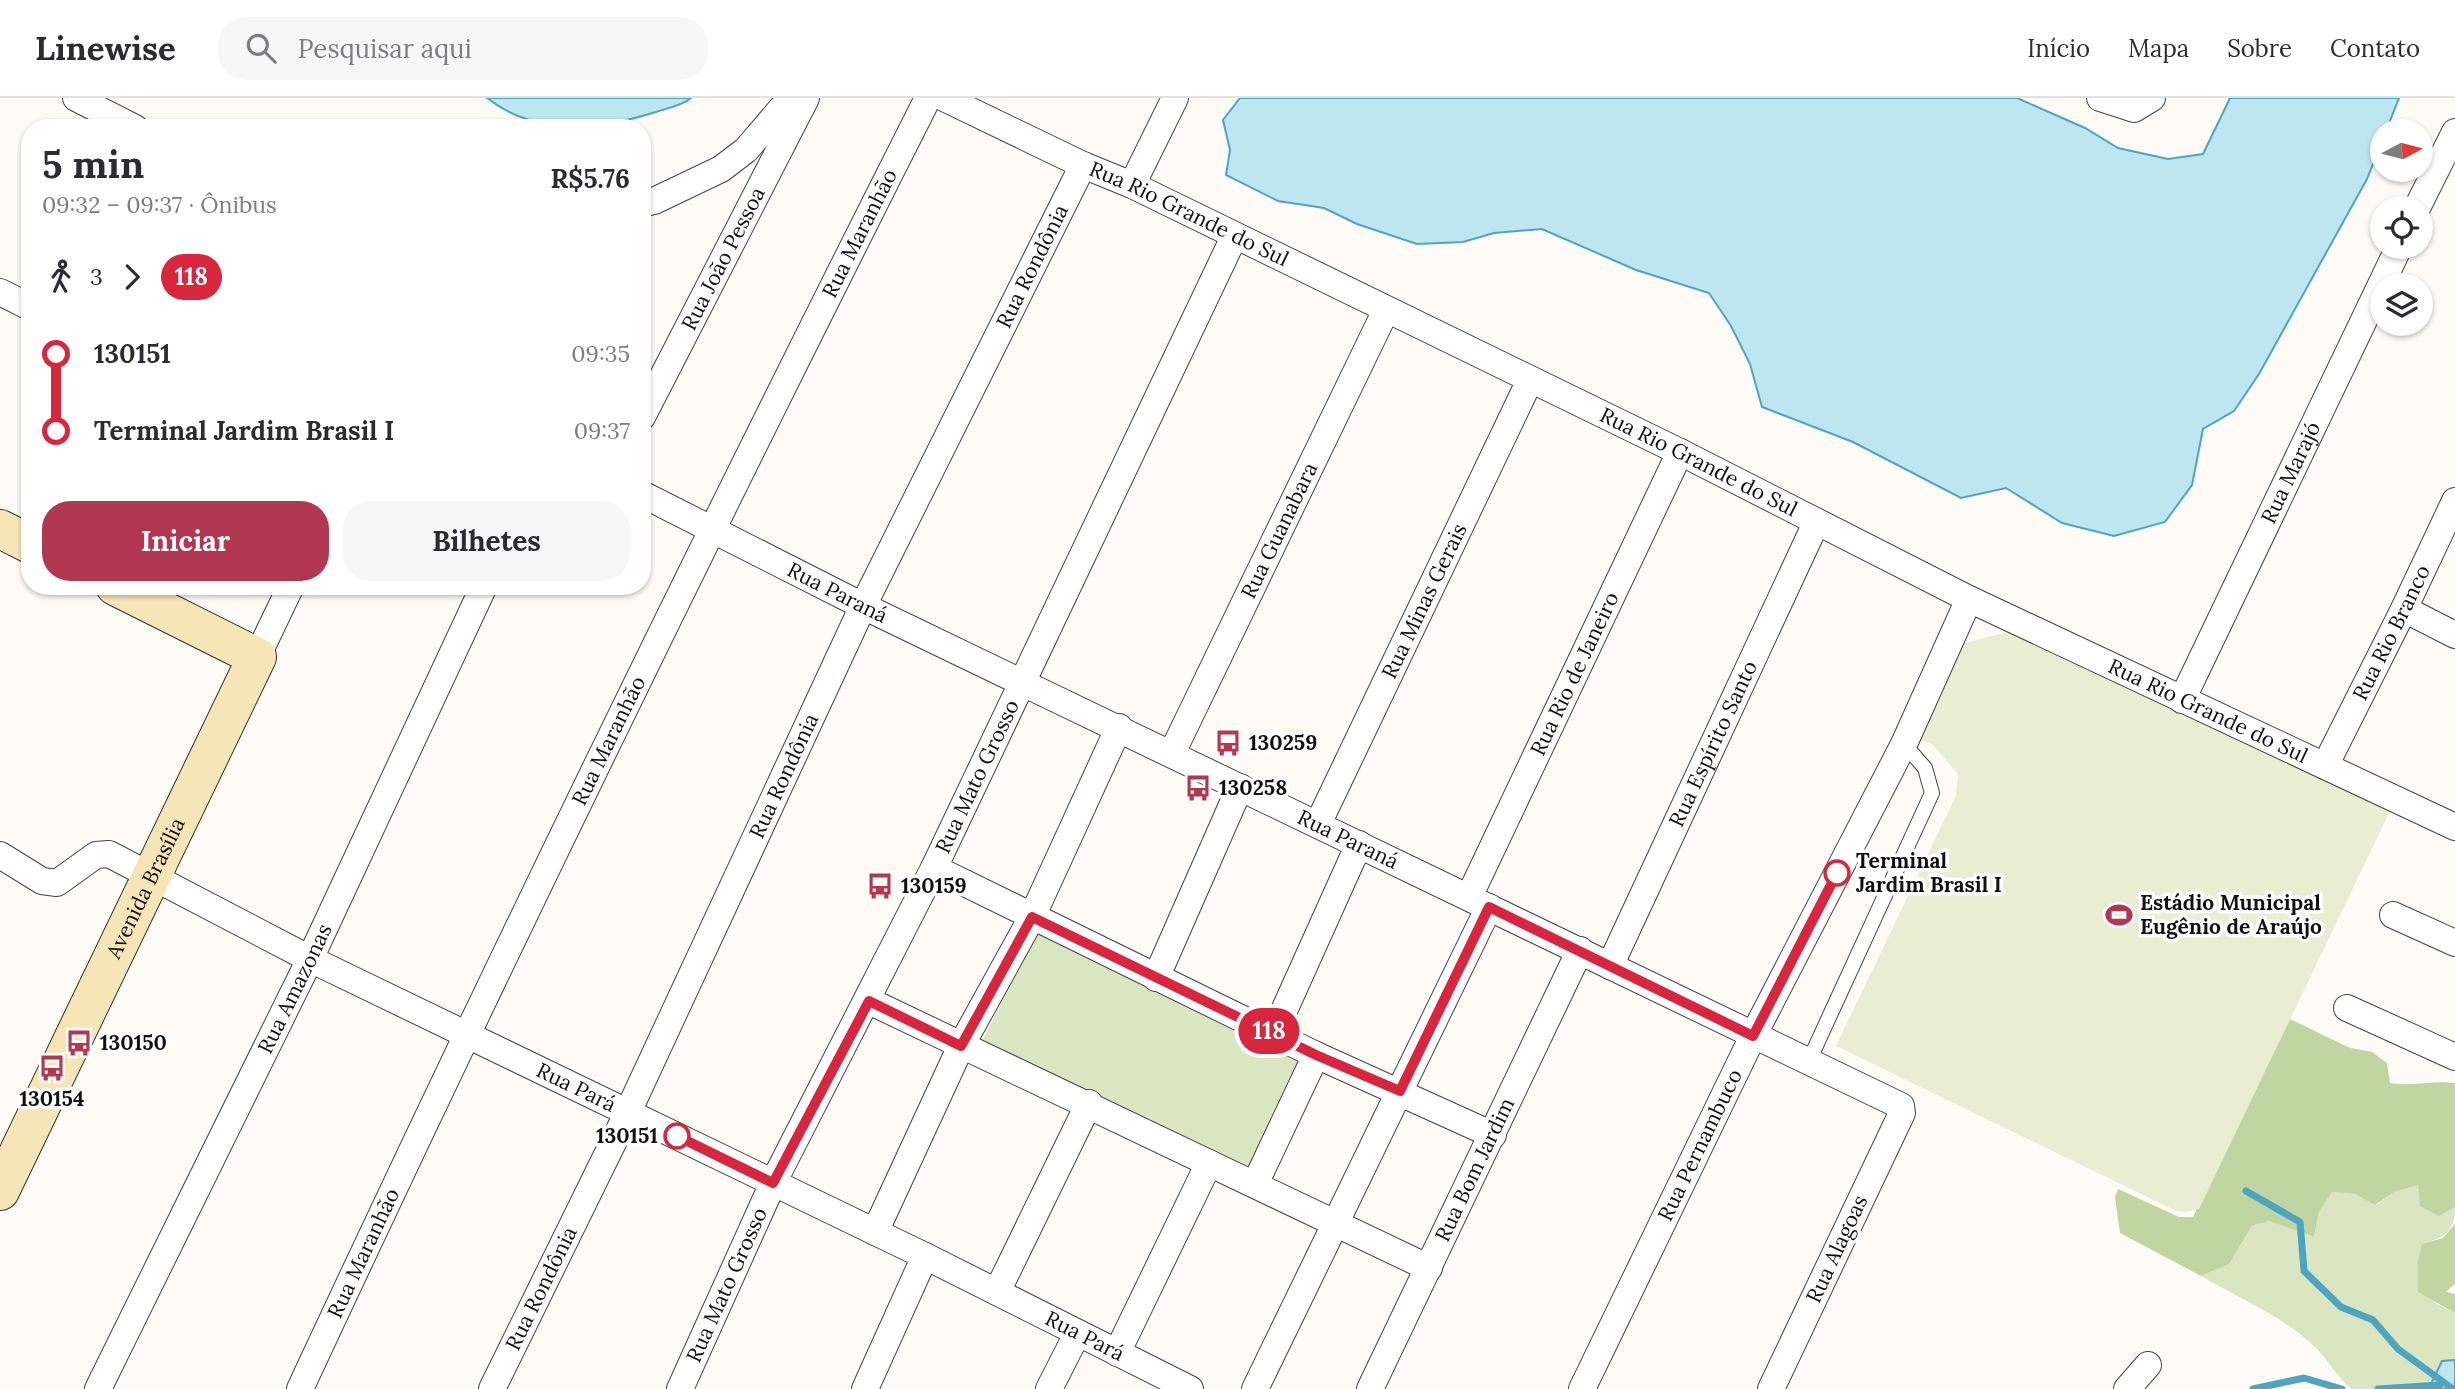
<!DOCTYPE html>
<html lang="pt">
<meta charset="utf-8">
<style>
:root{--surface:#fff;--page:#f7f7f7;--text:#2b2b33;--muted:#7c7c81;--line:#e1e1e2;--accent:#b23751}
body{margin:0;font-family:Lora,serif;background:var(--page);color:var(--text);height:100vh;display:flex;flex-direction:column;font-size:26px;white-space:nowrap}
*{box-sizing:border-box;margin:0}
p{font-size:23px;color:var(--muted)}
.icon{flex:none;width:38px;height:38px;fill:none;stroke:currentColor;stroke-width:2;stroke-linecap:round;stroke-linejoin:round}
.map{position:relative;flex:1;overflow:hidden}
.panel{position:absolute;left:21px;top:21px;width:630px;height:476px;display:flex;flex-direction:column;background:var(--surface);border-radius:28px;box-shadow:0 2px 5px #0004}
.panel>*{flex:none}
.badge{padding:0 14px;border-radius:23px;font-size:24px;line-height:46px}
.needle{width:46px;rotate:83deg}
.fabs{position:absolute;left:2370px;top:21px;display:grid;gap:14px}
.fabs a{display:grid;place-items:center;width:63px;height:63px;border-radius:50%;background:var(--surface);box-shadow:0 2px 5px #0004;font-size:35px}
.map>.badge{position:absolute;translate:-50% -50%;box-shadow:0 0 0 4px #fff}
.legs{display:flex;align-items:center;gap:10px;height:77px;padding:0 21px;font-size:23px}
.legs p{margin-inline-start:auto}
.summary{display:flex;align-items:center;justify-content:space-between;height:119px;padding:0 21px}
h1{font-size:38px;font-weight:700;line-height:52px}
.cta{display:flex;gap:14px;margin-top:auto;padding:14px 21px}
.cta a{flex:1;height:80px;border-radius:28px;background:var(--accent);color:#fff;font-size:28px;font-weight:700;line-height:80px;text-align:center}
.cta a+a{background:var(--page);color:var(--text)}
ul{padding:0 21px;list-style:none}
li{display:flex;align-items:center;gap:24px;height:77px;font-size:26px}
li i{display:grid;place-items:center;width:10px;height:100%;margin:0 9px;background:currentColor}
li i::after{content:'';width:18px;height:18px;margin:-9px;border:5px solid;border-radius:50%;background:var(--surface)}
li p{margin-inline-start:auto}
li:first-child i{background:linear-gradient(#0000 50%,currentColor 0)}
li:last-child i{background:linear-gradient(currentColor 50%,#0000 0)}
header{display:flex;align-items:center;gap:42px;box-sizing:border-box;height:98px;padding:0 35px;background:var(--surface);border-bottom:2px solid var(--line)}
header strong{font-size:33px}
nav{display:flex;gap:38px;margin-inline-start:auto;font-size:24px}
.search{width:490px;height:63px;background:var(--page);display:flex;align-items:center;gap:18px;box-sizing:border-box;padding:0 24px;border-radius:28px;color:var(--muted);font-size:26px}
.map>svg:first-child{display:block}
</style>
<header>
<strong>Linewise</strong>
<div class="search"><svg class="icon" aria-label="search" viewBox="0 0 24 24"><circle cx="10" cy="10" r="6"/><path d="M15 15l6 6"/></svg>Pesquisar aqui</div>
<nav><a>Início</a><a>Mapa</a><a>Sobre</a><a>Contato</a></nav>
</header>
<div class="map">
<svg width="2455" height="1291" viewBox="0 0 2455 1291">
<rect width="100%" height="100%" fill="#fefaf5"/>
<path fill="#dae6c1" d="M1038 831 1305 960 1251 1086 977 953Z
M2419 1086 2439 1118 2455 1109C2455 1134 2444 1140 2422 1146L2435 1205 2455 1215V1262L2442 1263 2430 1287 2432 1291H2351C2337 1279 2329 1263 2316 1250 2284 1219 2239 1200 2201 1178L2229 1166 2252 1128 2269 1123 2314 1139 2319 1114 2331 1094 2355 1096 2376 1107 2394 1094Z"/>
<path fill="#c1d5a2" d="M2290 921 2350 950 2372 954 2387 965 2390 985C2413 989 2433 982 2455 985V1109L2439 1118 2420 1108 2418 1087 2394 1094 2375 1107 2355 1096 2332 1094 2319 1114 2314 1139 2269 1123 2252 1128 2229 1166 2201 1178 2120 1135 2115 1099 2118 1091 2179 1119H2193Z
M2455 1126V1186L2446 1194 2455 1196V1215L2418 1194V1164L2422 1146 2443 1140Z"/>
<path fill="#e9eed2" d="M2011 533 2390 713 2199 1111 2186 1114 2174 1112 1836 948 1956 698 1958 676 1932 646 1915 641 1962 546Z"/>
<path fill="#bee6f0" stroke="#4da5bf" stroke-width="2" d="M487 0H691C682 8 667 10 656 14 599 32 537 39 487 0Z
M1240 0H2017L2085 30 2118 50 2168 61 2203 56 2230 0H2399L2386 33H2382V44L2367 81 2259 276 2234 313 2203 331 2192 387 2165 424 2114 438 2062 425 2006 390 1961 400 1853 344 1762 309 1750 266 1731 228 1709 195 1636 172 1542 131 1494 135 1463 144 1417 146 1357 126 1324 110 1278 103 1226 77 1230 52 1223 22Z
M2455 1262V1291H2432L2430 1288 2442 1263Z"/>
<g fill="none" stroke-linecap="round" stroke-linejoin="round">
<path stroke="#4da5bf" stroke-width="7" d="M2246 1093 2300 1124 2304 1173 2341 1209 2373 1222 2398 1251 2453 1291
M2253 1291 2304 1280 2342 1291
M2378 1291 2440 1287"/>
<g stroke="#434343" stroke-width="16">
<path id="lane" d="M1808 965 1932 695 1925 670 1904 646"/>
</g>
<g stroke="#434343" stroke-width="28">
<g id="street">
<path d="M76 0 135 30"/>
<path id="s1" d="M944 0 1083 67 1132 87 1680 354 1969 501 2455 729"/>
<path d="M2100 0 2134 11 2152 0"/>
<path d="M1132 87 1175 0"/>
<path d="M642 106 654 103 721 71 746 52 781 11 802 8"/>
<path d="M2417 110 2455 34"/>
<path d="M0 194 30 209"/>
<path id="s2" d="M642 319 806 0"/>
<path id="s3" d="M642 396 863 508 1901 1008 1902 1015 1771 1291"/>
<path d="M2404 511 2455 537"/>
<path d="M257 559 291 488"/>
<path id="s4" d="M2182 602 2399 149"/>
<path id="s5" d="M1172 655 1386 212"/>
<path id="s6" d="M2325 668 2404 511 2455 403"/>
<path id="s7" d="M1318 726 1530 282"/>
<path id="s8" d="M0 757 42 783 57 785 96 757 109 756 310 861 925 1158 1190 1291"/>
<path d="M934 770 1316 957 1493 1037"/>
<path id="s9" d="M1469 799 1680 354"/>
<path d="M2393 817 2455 845"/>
<path id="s10" d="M1610 868 1816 425"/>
<path d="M1156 880 1240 689"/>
<path d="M869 903 1429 1170"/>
<path d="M2347 910 2455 959"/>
<path d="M1274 935 1359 746"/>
<path d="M1255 1086 1316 957"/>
<path d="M875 1134 961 948 1032 819 1119 629"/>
<path d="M997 1194 1089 1005"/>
<path d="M1117 1255 1209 1065"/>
<path id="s11" d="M98 1291 310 861 484 488"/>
<path id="s12" d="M300 1291C502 857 712 427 928 0"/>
<path id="s13" d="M492 1291 628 1014 863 508 1083 67"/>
<path id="s14" d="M680 1291 773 1085 934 770 1234 139"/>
<path d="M865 1291 925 1158"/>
<path d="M1049 1291 1077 1236"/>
<path d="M1255 1291 1489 809"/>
<path id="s15" d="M1370 1291 1580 852"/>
<path id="s16" d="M1582 1291 1753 938 1904 646 1969 501"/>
<path d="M2127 1291 2148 1267"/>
</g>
</g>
<g stroke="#323232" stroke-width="40">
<g id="secondary">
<path d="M0 431 30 446"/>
<path id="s17" d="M0 1093 257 559 115 488"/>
</g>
</g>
<use href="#lane" stroke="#fff" stroke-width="14"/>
<use href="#street" stroke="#fff" stroke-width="26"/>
<use href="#secondary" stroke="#f6e5b7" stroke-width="38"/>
</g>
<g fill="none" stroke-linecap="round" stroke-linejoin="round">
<g stroke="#fff" stroke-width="16">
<path id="line-1" d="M677 1038 773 1085 869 903 961 948 1032 819 1316 957 1400 993 1489 809 1753 938 1837 775"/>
</g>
<use href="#line-1" stroke="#d7263d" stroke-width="10"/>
</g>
<defs>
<g id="bus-bare" transform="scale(2.1)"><path d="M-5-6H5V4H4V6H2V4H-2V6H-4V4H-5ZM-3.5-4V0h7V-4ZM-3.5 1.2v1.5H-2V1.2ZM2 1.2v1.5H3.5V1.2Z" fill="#b23751" stroke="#fff" stroke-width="2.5" paint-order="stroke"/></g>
<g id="stadium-bare" transform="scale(2.1)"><path d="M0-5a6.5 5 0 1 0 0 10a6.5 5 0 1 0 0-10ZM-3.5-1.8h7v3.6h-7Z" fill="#b23751" stroke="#fff" stroke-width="2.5" paint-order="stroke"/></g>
</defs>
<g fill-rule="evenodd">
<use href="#bus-bare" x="1228" y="645"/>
<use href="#bus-bare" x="1198" y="690"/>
<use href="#bus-bare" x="880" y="788"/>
<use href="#stadium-bare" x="2119" y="817"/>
<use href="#bus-bare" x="79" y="945"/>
<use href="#bus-bare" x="52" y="970"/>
</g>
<g fill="#fff" stroke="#d7263d" stroke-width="3.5">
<circle cx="1837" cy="775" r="12"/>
<circle cx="677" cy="1038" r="12"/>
</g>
<g text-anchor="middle" stroke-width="7" stroke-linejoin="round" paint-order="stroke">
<g font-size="21" fill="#101010" stroke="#fff">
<text dy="7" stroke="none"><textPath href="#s1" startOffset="271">Rua Rio Grande do Sul</textPath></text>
<text dy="7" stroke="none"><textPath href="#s12" startOffset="1284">Rua Maranhão</textPath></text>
<text dy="7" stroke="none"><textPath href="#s2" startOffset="178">Rua João Pessoa</textPath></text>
<text dy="7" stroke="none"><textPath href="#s13" startOffset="1246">Rua Rondônia</textPath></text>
<text dy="7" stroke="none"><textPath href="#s1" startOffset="838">Rua Rio Grande do Sul</textPath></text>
<text dy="7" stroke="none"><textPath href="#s4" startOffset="252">Rua Marajó</textPath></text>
<text dy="7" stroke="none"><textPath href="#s5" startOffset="247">Rua Guanabara</textPath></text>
<text dy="7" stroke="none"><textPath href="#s3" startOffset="219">Rua Paraná</textPath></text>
<text dy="7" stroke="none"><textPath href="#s7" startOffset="247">Rua Minas Gerais</textPath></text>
<text dy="7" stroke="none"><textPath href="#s6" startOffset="149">Rua Rio Branco</textPath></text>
<text dy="7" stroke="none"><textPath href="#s9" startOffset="247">Rua Rio de Janeiro</textPath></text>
<text dy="7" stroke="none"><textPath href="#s1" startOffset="1405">Rua Rio Grande do Sul</textPath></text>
<text dy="7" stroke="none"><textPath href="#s12" startOffset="718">Rua Maranhão</textPath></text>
<text dy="7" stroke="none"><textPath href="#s10" startOffset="245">Rua Espírito Santo</textPath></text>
<text dy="7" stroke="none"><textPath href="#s13" startOffset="679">Rua Rondônia</textPath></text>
<text dy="7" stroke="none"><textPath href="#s14" startOffset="681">Rua Mato Grosso</textPath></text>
<text dy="7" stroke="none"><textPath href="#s3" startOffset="786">Rua Paraná</textPath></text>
<text dy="7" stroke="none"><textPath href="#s17" startOffset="336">Avenida Brasília</textPath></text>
<text dy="7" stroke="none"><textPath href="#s11" startOffset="446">Rua Amazonas</textPath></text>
<text dy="7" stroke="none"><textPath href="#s8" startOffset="648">Rua Pará</textPath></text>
<text dy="7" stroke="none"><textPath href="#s16" startOffset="271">Rua Pernambuco</textPath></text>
<text dy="7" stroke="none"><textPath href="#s15" startOffset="243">Rua Bom Jardim</textPath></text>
<text transform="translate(1837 1151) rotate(-65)" y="7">Rua Alagoas</text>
<text dy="7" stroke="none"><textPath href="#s12" startOffset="150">Rua Maranhão</textPath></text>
<text dy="7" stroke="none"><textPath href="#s14" startOffset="114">Rua Mato Grosso</textPath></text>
<text dy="7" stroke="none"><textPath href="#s13" startOffset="112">Rua Rondônia</textPath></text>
<text dy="7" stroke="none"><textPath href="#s8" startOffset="1214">Rua Pará</textPath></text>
</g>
<g font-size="21" font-weight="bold" fill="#101010" stroke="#fff" text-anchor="start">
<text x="1249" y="652">130259</text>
<text x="1219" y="697">130258</text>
<text x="901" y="795">130159</text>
<text x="2140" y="812">Estádio Municipal<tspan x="2140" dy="24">Eugênio de Araújo</tspan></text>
<text x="100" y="952">130150</text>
<text x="52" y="1008" text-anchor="middle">130154</text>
</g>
<g font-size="21" font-weight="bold" fill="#101010" stroke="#fff" text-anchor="start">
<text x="1856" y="770">Terminal<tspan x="1856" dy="24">Jardim Brasil I</tspan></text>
<text x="658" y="1045" text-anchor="end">130151</text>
</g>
</g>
</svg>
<div class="fabs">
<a><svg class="needle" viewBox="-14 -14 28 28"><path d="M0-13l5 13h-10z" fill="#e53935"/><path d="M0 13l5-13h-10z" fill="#7c7c81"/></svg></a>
<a><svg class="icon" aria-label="locate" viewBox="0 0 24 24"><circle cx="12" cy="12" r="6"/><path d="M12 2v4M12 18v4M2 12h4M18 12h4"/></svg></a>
<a><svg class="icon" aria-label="layers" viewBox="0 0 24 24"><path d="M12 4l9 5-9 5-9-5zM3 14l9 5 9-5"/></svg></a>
</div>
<b class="badge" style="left:1269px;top:933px;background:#d7263d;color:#fff">118</b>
<section class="panel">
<div class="summary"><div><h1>5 min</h1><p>09:32 – 09:37 · Ônibus</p></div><b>R$5.76</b></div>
<div class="legs"><svg class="icon" aria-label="walk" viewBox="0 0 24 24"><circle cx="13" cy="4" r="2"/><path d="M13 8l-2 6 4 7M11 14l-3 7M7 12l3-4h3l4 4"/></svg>3<svg class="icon" aria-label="forward" viewBox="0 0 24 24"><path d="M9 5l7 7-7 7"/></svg><b class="badge" style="background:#d7263d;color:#fff">118</b></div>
<ul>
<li><i style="color:#d7263d"></i><b>130151</b><p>09:35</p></li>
<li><i style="color:#d7263d"></i><b>Terminal Jardim Brasil I</b><p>09:37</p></li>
</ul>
<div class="cta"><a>Iniciar</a><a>Bilhetes</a></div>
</section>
</div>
